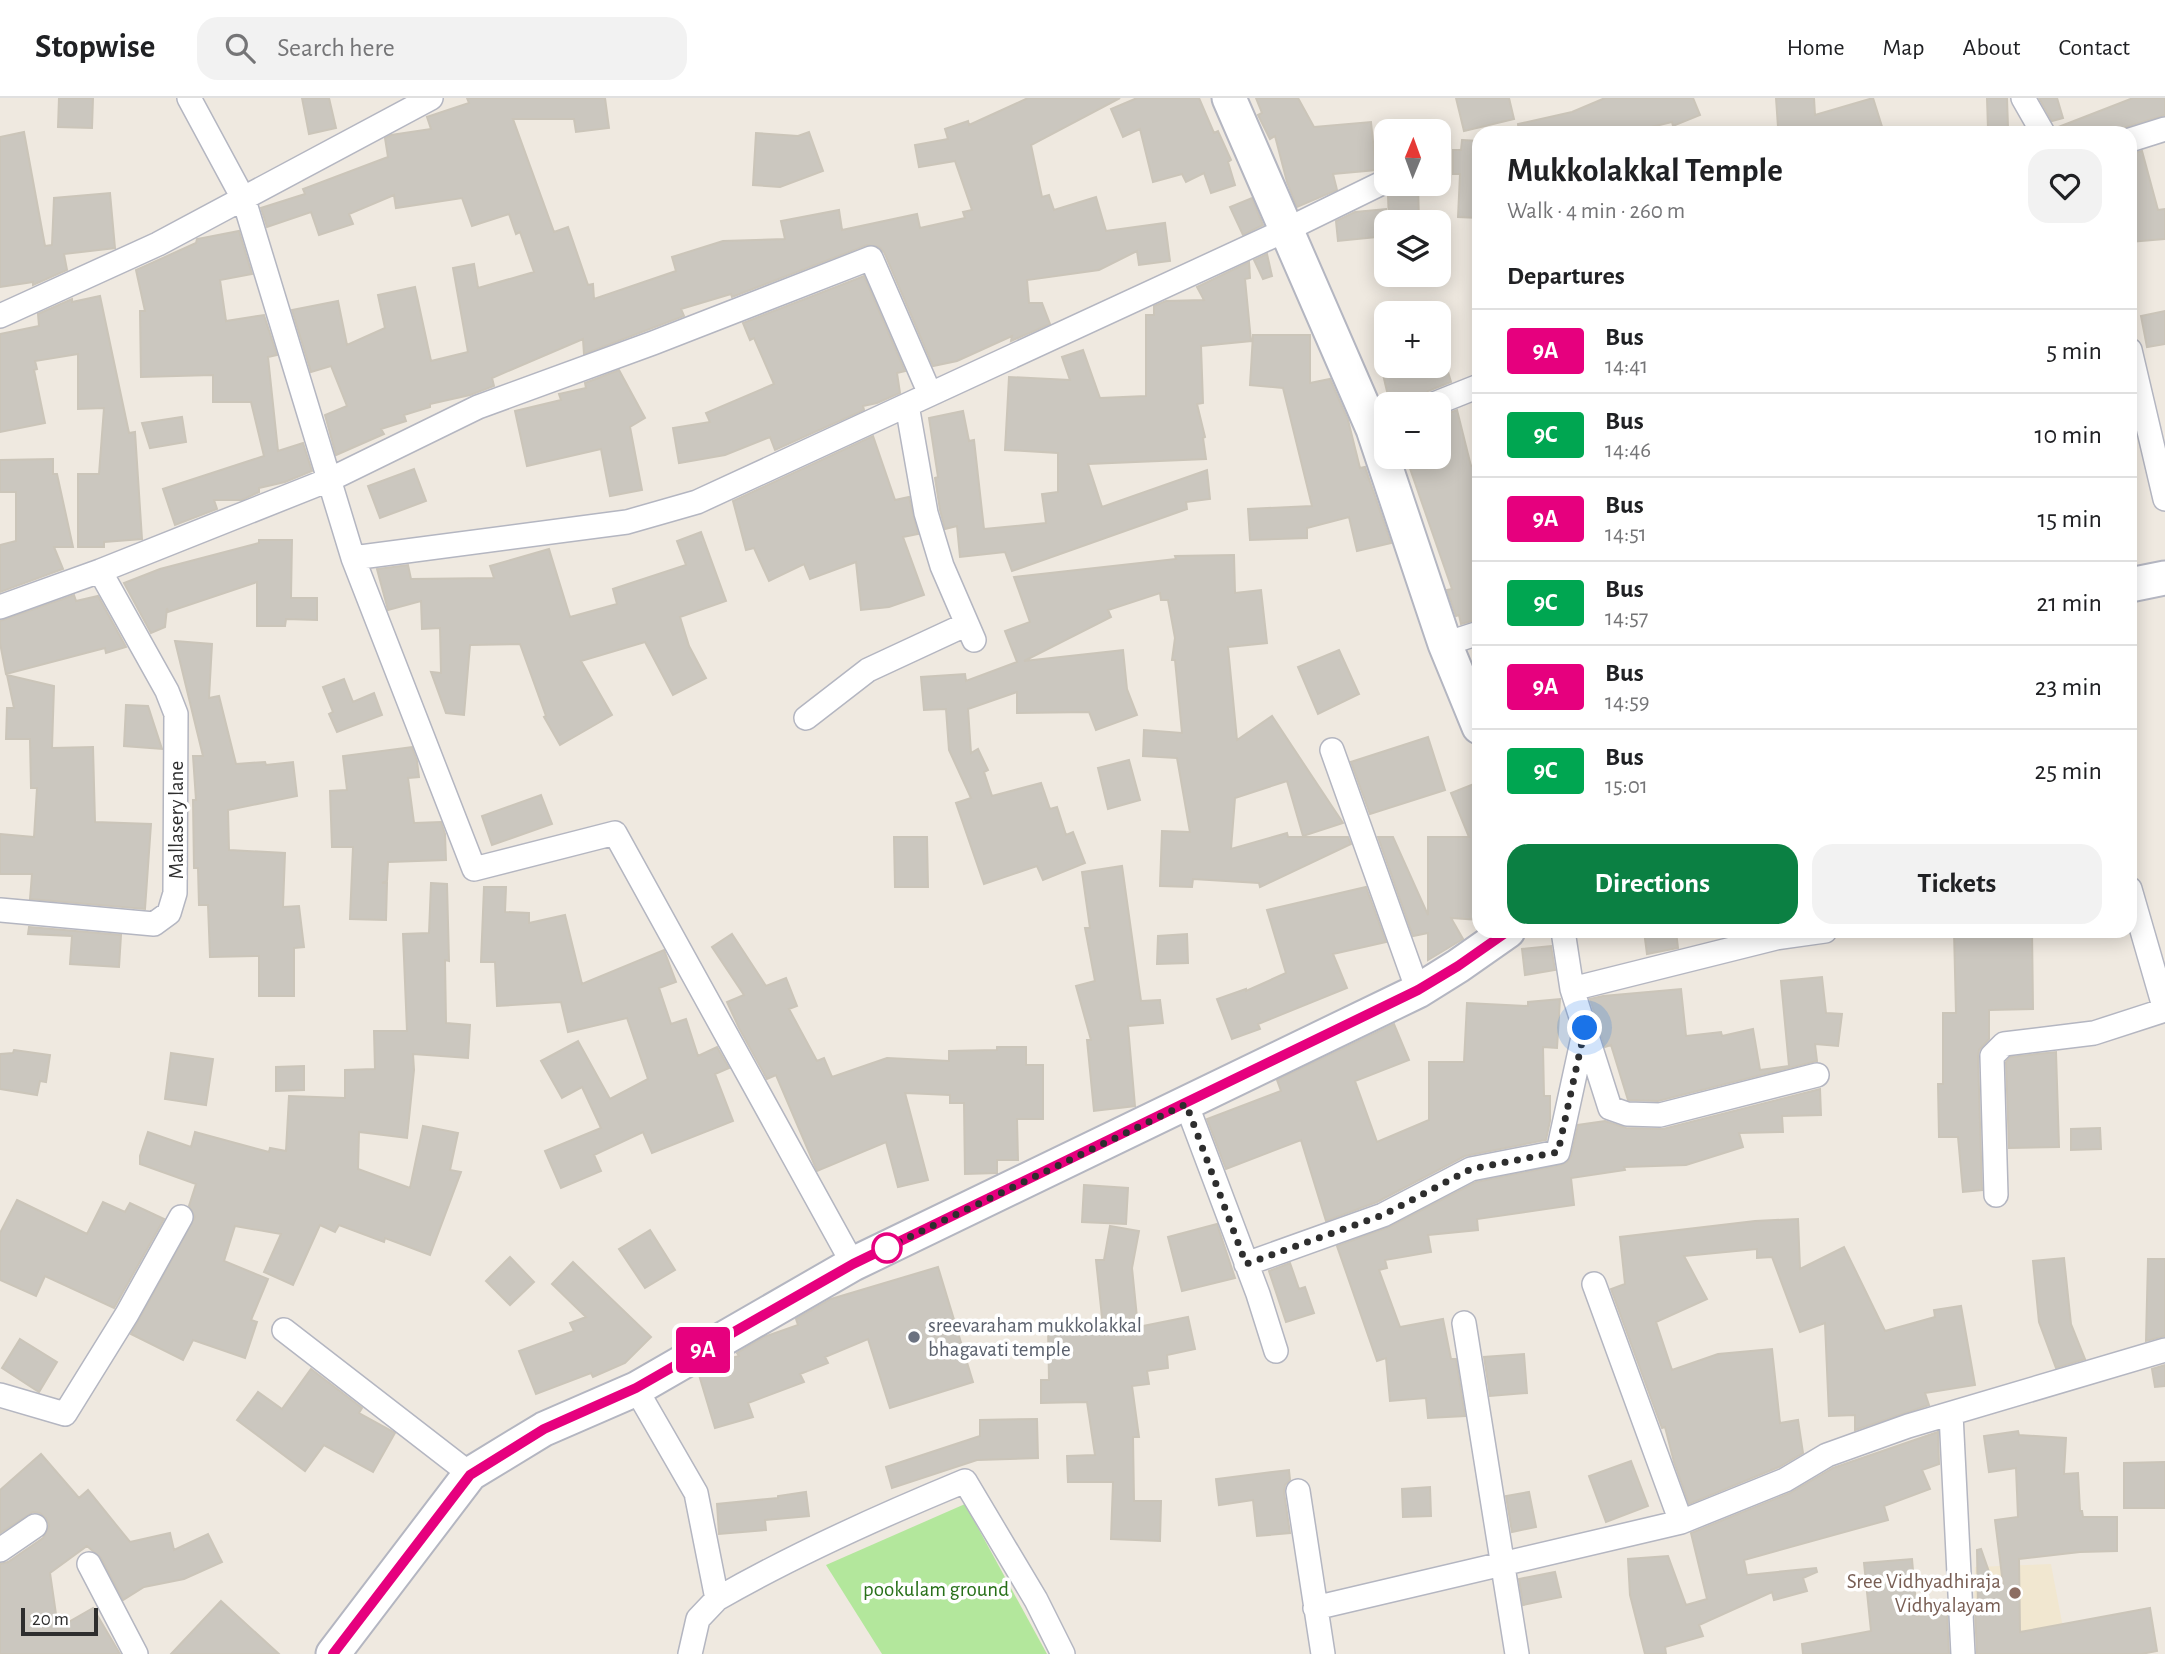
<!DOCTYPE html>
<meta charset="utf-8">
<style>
:root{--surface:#fff;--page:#f2f2f2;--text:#202124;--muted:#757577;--line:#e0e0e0;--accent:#0b8043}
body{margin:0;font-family:"Alegreya Sans",sans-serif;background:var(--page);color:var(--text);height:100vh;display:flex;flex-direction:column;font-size:26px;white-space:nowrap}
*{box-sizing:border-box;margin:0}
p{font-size:23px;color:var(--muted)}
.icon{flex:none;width:38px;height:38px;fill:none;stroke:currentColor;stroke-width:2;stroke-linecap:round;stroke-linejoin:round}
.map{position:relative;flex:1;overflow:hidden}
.panel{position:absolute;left:1472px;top:28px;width:665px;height:812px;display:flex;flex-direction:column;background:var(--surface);border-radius:21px;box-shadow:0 4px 18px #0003}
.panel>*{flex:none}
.badge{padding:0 14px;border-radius:5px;font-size:24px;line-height:46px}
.needle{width:46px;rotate:1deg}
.buttons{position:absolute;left:1374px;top:21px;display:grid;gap:14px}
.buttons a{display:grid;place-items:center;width:77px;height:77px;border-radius:14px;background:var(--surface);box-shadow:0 4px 18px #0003;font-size:35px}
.scale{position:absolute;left:21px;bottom:18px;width:77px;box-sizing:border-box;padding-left:7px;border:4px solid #2e2e2e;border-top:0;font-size:19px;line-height:24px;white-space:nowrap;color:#2e2e2e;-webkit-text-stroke:5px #fff;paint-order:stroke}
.you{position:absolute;width:35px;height:35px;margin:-18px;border:5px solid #fff;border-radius:50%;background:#1a73e8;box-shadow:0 0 0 10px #1a73e833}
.map>.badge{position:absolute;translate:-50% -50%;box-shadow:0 0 0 4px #fff}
h2{padding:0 35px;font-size:26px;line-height:63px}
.round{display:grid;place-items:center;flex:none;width:74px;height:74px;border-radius:21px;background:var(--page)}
.headline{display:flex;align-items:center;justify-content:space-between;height:119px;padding:0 35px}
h1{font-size:33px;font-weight:600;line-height:52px}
.cta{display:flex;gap:14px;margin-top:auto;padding:14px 35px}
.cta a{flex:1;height:80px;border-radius:21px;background:var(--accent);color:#fff;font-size:28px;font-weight:600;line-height:80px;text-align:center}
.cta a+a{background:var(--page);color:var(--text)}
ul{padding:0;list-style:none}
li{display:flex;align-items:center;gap:21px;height:84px;padding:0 35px;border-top:2px solid var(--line)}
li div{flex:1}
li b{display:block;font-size:26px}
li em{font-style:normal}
li .badge{min-width:77px;font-weight:700;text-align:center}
header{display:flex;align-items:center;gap:42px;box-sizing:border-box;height:98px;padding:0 35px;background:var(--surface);border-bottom:2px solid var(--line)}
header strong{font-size:33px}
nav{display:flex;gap:38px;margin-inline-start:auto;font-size:24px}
.search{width:490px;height:63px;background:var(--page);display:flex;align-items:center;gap:18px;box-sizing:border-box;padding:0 24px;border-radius:21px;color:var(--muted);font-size:26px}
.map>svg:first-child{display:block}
</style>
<header>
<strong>Stopwise</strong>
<div class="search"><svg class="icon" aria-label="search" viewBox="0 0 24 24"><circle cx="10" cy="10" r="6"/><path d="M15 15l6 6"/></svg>Search here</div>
<nav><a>Home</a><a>Map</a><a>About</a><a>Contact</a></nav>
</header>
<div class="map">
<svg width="2165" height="1556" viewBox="0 0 2165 1556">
<rect width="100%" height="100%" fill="#efe9e0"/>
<path fill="#f1e7d0" d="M2051 1466 2068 1556H1977L1974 1522 1975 1469Z"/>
<path fill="#b3e79c" d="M965 1406 1047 1556H882L826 1467Z"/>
<path fill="#cbc7bf" stroke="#cbc5b9" stroke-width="2" d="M59 0H93L92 30 58 29Z
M302 0H329L336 30 309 36Z
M467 0H605L609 30 576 34 574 21H513L554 134 568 129 588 187 593 186 594 201 676 173 672 159 723 143 785 141 781 123 839 112 842 132 917 116 920 130 965 120 963 114 972 112 955 63 919 69 915 47 948 41 945 31 968 23 969 27 1028 0H1120L1031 47 1042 99 1049 97 1054 112 1096 99 1106 133 1165 125 1170 163 1139 167 1137 153 1099 172 1027 182 1029 205H1042L1050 226 1011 243 1012 238 957 263 933 268 884 154 879 149 867 147 732 199 731 196 681 211 684 218 584 256 583 241 492 280 494 288 470 297 430 306V309L404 317 406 323 381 331 384 336 336 357 325 317 347 308 331 268 311 274 292 212 338 203 347 247 385 230 378 197 415 189 431 263 468 254 453 170 474 166 478 190 534 174 520 134 516 136 509 116 472 128 462 100 396 110 394 97 349 116 353 126 319 137 311 114 267 129 261 110 305 96 303 91 388 59 385 40 391 37 431 31 427 19 469 5Z
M1137 0H1199L1214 35 1218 33 1231 62 1228 64 1235 87 1211 95 1204 75 1186 84 1182 76 1153 84 1140 31 1123 39 1111 11Z
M1256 0H1298L1314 29 1371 24 1376 72 1333 76 1337 92 1297 109 1287 84 1275 38 1270 41 1258 17 1262 15Z
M1456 0H1509L1514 21 1464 33Z
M1605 0H1693L1700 17 1673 28 1672 24 1626 35H1519L1518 26 1572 14Z
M1776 0H1814L1815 17 1873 0 1884 35H1773V31L1778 29Z
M1987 0H2007L2008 30 1988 31Z
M2039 0H2057L2063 20 2052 23Z
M2133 0H2165V17L2126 29 2118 35H2057L2056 30Z
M24 34 45 148 52 147 54 100 110 95 115 150 64 156 67 172 33 187V184L0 189V39Z
M809 34 823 73 780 89 753 87 756 35 798 38Z
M1462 42 1479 43V120L1458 119 1460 76H1453V52H1461Z
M2142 53 2158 112 2165 111V141L2130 144V56Z
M1399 86H1418L1419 124H1389L1388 97 1397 91Z
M1252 100 1263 127 1243 137 1230 109Z
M1386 111V138L1338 143 1336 123 1355 114Z
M239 133 252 176 220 182 226 223 264 217 277 257 268 259 278 353 303 345 312 373 285 384 259 390V394L242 402H214L217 411 175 427 163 391 264 358 251 304H213V277L141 279 140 213H145L136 172 196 145 197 141Z
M1267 156 1272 178 1263 181 1254 162Z
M1249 164 1250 180 1245 181 1251 243 1201 248 1203 305 1197 306 1205 339 1203 340 1206 361 1088 366 1102 409 1207 372 1210 401 1186 404 1187 411 1012 473 1005 454 960 459 957 428 945 431 940 412 935 380 938 379 929 320 963 313 969 343 974 342 984 431 1046 425 1042 396 1058 394V355L1005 352 1009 279 1070 282 1062 259 1083 252 1100 300 1146 298V217H1154V208L1166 203 1204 202 1197 189Z
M864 178 905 273 897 275 900 295 877 305 863 308 864 312 775 352 770 339 725 357 679 365 673 330 710 324 706 315 774 286 754 240 750 242 743 225Z
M100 198 129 335 135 334 142 441 104 444V449H78V376H99L104 310 78 311V256L35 263 37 271 34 272 45 325 0 334V236L39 228 38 216 72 201V204Z
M2165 213V246L2147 249 2141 218Z
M1253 237H1310V285L1330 281 1348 322 1360 370 1365 369 1391 445 1357 453 1349 419 1307 430V440L1250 442 1248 411 1312 408 1283 290 1250 287Z
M1446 267 1451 284 1428 293 1421 303 1405 306H1390L1381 268Z
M619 272 645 320 630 329 642 392 610 398 601 351 527 368 515 313 561 302 559 296 586 290 585 285Z
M1457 312 1471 368 1479 367V521L1461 526 1459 517 1456 518 1447 492 1452 491 1406 359H1438V319Z
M182 319 186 344 150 350 142 325Z
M873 338 895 402 909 399 918 436 903 439 924 497 889 509 861 512 856 464 810 481 804 466 769 483 754 450 746 452 733 403Z
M53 361V376H57L73 449H54L63 471 0 494V447L16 443V394H0V362Z
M414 371 426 403 380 420 368 388Z
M701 434 726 503 680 519 689 548 706 580 673 597 645 544 581 563 612 617 560 647 544 619 546 618 520 546 470 547 464 617 446 615 431 574 441 575 440 530 422 531 421 503 388 512 377 471 408 467 411 481 494 480 490 468 549 451 570 519 617 506 613 491 686 467 677 443Z
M259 442H292L291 500H317V522L286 521 285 528H257V484L168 514 167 510 165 529 151 535 124 485 160 471 259 445Z
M1234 457 1235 495 1261 492 1267 545 1228 549 1237 642 1272 618 1343 725 1303 738 1287 683 1235 700 1231 751 1287 735 1288 739H1348L1351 746 1260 789 1259 785 1193 781 1192 789 1160 788 1162 733 1190 734 1177 660 1143 658 1144 632 1182 635 1175 562H1172L1175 540 1168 502H1161L1160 495 1108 512 1111 519 1024 563 1123 552 1127 591 1137 617 1096 632 1089 614 1017 615V594L968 611 971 655 978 651 988 672 984 674 992 698 1041 685 1050 711 1057 709 1066 737 1073 734 1085 765 1043 782 1037 768 984 786 956 705 971 700 949 652 946 611 924 612 921 579 965 576 966 583 1017 564 1005 533 1030 524 1014 479 1176 461 1175 458Z
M74 497 76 503 98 498 126 549 106 555 105 550 6 576 0 545V523Z
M175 543 212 546 209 600 219 598 236 666 265 664 266 667 293 664 297 698 228 712 229 752 285 755 283 809 299 808 304 849 294 850V898H259V858L210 859 208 807H199L198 770H194L193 702H196L193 658H203Z
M1339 552 1359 596 1318 616 1298 569Z
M7 577 54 588 52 650 93 649 95 724 151 726 145 811 30 801 32 776H0V736L34 739 37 690H31L30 641H6L7 610H14Z
M344 581 353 604 374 595 382 617 337 634 329 616 333 614 323 589Z
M126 607 148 608 162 651 124 648Z
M1428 639 1445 692 1370 716 1351 664Z
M412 649 417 663 419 679 408 680 414 725 441 724 445 736 446 762 388 764 387 783 382 785H387L386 822 350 821 353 749H332L330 693 347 692 343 658Z
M1129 662 1140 702 1108 711 1098 670Z
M1479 684V822L1451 820 1463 841 1428 862V835L1413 838 1378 739H1393L1428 817V739H1469L1451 695Z
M541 697 552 726 492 747 482 718Z
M894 739H927L928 789H895Z
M1122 768 1141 903 1160 902 1163 925 1128 928 1135 1008 1094 1013 1087 942H1091L1076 888 1095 883 1085 830H1090L1082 774Z
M431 785 447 786 449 863 445 862 446 925 470 927 468 960 413 956 414 972 407 1040 359 1034 358 1071 410 1090 423 1028 458 1035 450 1072 461 1074 430 1157 385 1140 384 1144 339 1127 335 1134 320 1127 293 1187 264 1174 281 1136 235 1128 224 1163 268 1181 251 1222 257 1224 245 1260 193 1242 183 1262 131 1236 195 1119 189 1108 196 1086 140 1066V1058L148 1034 191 1049 195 1034 269 1054 270 1050 286 1053 289 998 345 1000V972L375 971 374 933H407L403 836 429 835Z
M484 789H506L505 814 529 815V825L565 817 582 886 664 852 676 884 659 890 671 926 686 921 698 958 717 949 729 970 715 976 733 1023 652 1055 643 1034 594 1057 601 1073 561 1090 545 1053 601 1030 582 989 562 1000 541 963 578 943 610 1001 648 981 627 920 568 934 561 904 497 908 495 864H481Z
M1366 789 1386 844 1333 856 1347 890 1258 926 1260 931 1232 941 1217 901 1246 891V893L1286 875 1267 812Z
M29 829 121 837 119 869 70 866 72 838 28 836Z
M1644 833H1676L1678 850 1647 856Z
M1954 833H2032L2033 911 1989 912V941L1979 952 1978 958 1982 1092 1963 1094 1958 1039H1939L1938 986H1943V915H1956Z
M732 836 766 888 786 880 797 908 789 911 817 963 824 960 832 979 887 960 949 963V953L997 952V949H1026V967H1043V1021H1017L1018 1062H997V1075L965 1076 964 1005H950V997L905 995 928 1082 898 1089 886 1044 817 1073 776 977 767 981 739 930 727 904 744 897 712 849Z
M1187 836 1188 865 1157 866 1158 838Z
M1551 848 1555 872 1525 877 1522 851Z
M1822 879 1826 915 1842 916 1838 948 1815 946 1817 963 1658 1003 1628 1002 1611 947 1605 949 1590 901 1603 898 1681 891 1686 938 1721 934 1722 938 1753 931 1760 972 1789 968 1781 883Z
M1560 901 1557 950 1543 949 1544 998H1550V1023L1546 1042 1465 1058 1377 1104 1326 1123 1301 1042 1226 1071 1207 1021 1281 993 1277 982 1394 926 1409 962 1355 983 1377 1044 1429 1022V964H1464L1467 905 1528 908V904Z
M14 952 50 957 46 984 40 983 37 997 0 991V956L13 955Z
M2056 954 2059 1049 2009 1050 2006 964 2010 959Z
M171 955 213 961 206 1007 165 1001Z
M304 968V992L276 993V969Z
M1820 991 1821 1017 1782 1018 1783 1034 1739 1035 1743 1049 1686 1067 1624 1069 1625 1072 1571 1080 1574 1107 1477 1121 1478 1132 1428 1137 1431 1154 1385 1162 1387 1170 1379 1172 1400 1229 1443 1221 1451 1261H1456L1465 1318 1428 1320 1426 1300 1390 1303 1386 1260 1377 1263 1337 1148 1389 1129 1476 1084 1561 1067 1567 1064 1571 1058 1578 1027 1605 1023 1626 1030 1663 1031Z
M2100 1030 2101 1051 2071 1052V1031Z
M1084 1087 1128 1090 1126 1126 1082 1124Z
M17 1102 87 1136 103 1104 125 1114 130 1105 164 1121 114 1210 45 1178 36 1198 0 1182V1135Z
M1798 1121 1800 1171 1844 1149 1885 1233 1935 1219 1934 1212 1961 1208 1975 1287 1925 1295 1929 1307 1855 1332V1317L1829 1318 1825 1225 1800 1234 1772 1159 1757 1160V1151L1684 1158 1707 1201 1656 1224 1672 1272 1718 1256 1772 1251 1780 1325 1798 1322 1803 1355 1779 1369 1689 1406 1674 1364 1665 1329 1662 1330 1611 1191 1625 1186 1620 1139 1755 1123Z
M1217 1126 1235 1180 1182 1193 1168 1139Z
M1110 1128 1139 1133 1132 1170 1138 1229 1188 1219 1195 1251 1167 1257 1168 1270 1147 1273 1149 1286 1132 1288 1139 1339H1133L1134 1403H1161L1160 1443 1111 1441 1113 1384H1068L1067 1358 1095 1357 1087 1304 1041 1305V1282H1049L1048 1229H1103L1096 1162H1104Z
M650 1132 675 1172 645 1190 619 1151Z
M510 1159 534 1184 510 1207 486 1183Z
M2064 1160 2071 1226 2085 1261 2056 1270 2039 1224 2033 1163Z
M2148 1161H2165V1238L2146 1243Z
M573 1164 651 1239 625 1265 593 1279 591 1275 536 1296 519 1253 574 1233 570 1225 586 1219 552 1186Z
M1290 1165 1299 1191 1305 1189 1314 1215 1286 1224 1269 1173Z
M938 1169 973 1284 890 1310 868 1241 825 1259 828 1265 800 1276 804 1284 748 1305 753 1319 715 1330 699 1277 724 1262 739 1258 737 1255 764 1239 798 1227 796 1221 831 1201Z
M20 1241 57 1264 39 1294 2 1270Z
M1524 1256 1527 1295 1490 1298 1484 1259Z
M2165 1267V1288L2155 1289 2152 1271Z
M311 1271 362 1310 359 1315 395 1335 373 1374 324 1347 305 1373 237 1322 258 1294 282 1311Z
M1037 1321 1038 1360 977 1362 892 1390 886 1369 980 1338V1322Z
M2018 1333 2019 1337 2066 1340 2064 1376 2078 1375 2080 1413H2082L2083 1419H2117V1453L2080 1454 2019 1461 2020 1534 2150 1510 2157 1553 2141 1556H1977L1975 1512 1978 1511 1977 1452 1981 1451 1994 1488 2003 1486 1995 1422 2018 1419 2016 1370 1989 1374 1984 1338Z
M1938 1334 1939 1366 1922 1372 1930 1391 1884 1408 1888 1422 1744 1462 1747 1477 1816 1470 1817 1474 1803 1480 1807 1493 1774 1502 1772 1494 1699 1527 1703 1538 1665 1549 1666 1556H1645L1630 1497 1628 1461 1668 1458 1686 1507 1707 1501 1691 1435 1790 1395 1833 1370Z
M41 1356 79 1400 88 1392 130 1444 170 1435 174 1452 208 1436 222 1464 184 1481 144 1489 123 1502 101 1460 87 1448 50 1475 58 1530 93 1510 120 1556H0V1466L8 1464 43 1440 49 1428 46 1420 40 1415 33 1414 0 1435V1392Z
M1631 1363 1648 1408 1606 1424 1589 1378Z
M2165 1364V1410H2124V1365Z
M1289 1372 1290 1382 1285 1387 1284 1394 1290 1435 1257 1438 1253 1402 1219 1407 1216 1381Z
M1430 1389 1431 1418 1403 1419 1402 1391Z
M806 1394 809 1418 765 1422 766 1432 719 1436 717 1406 778 1400V1398Z
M1529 1394 1536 1429 1512 1434 1506 1398Z
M1912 1461 1917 1518 1947 1515 1949 1556H1803L1802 1546 1871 1533 1864 1465Z
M1555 1474 1561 1499 1523 1507 1519 1481Z
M221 1503 279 1556H171Z"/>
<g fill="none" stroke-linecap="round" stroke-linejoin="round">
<g stroke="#b4b6c1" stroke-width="26">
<path id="street" d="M189 0 244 102 353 460 474 771 615 735 853 1166
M2023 0 2043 35
M2130 42 2165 31
M0 218 158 146 431 0
M2130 252 2165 401
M1434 306 1479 288
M907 307 926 415 942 468 974 542
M353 460 627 424 697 404 1288 131 1386 83
M0 509 100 473 331 381 478 309 653 245 871 160 930 296
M1445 546 1479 535
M806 620 868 572 967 526
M1332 652 1418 893
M2130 791 2165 912
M0 812 154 826 169 815 175 795 176 616 167 593 100 473
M1563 833 1572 891 1610 1010 1627 1016 1660 1017 1817 977
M1572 891 1776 840 1825 833
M1186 1005 1258 1196 1276 1253
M1996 1097 1992 958 2004 946 2094 935 2165 912
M1246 1166 1383 1117 1471 1071 1558 1054 1585 930
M1594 1186 1681 1424
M1464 1225 1517 1556
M284 1232 470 1376
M636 1291 696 1395 717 1501C797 1455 880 1418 965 1383L1036 1502 1063 1556
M0 1297 65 1316 127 1216 181 1119
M1951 1316 1963 1556
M1298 1393 1323 1556
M0 1452 35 1428
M89 1466 136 1556
M1315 1510 1681 1424 1785 1382 1827 1357 1908 1328 2165 1252
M690 1556 698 1521 717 1501"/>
</g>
<g stroke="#b4b6c1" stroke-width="37">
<path id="secondary" d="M1229 0 1373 331 1445 546 1479 629
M2130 487 2165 480
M333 1556 470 1376 544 1331 636 1291 853 1166 1418 893 1458 868 1508 833"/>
</g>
<use href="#street" stroke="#fff" stroke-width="23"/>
<use href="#secondary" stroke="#fff" stroke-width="33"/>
</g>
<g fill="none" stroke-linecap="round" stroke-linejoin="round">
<g stroke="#fff" stroke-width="16">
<path id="line" d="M333 1556 470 1377 544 1331 636 1290 853 1166 1418 892 1458 868 1508 833"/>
</g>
<use href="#line" stroke="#e6007e" stroke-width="10"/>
<path stroke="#2e2e2e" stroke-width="7" stroke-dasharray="0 12.6" d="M887 1150 876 1155 1186 1006 1246 1166 1383 1117 1471 1071 1558 1054 1585 930"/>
</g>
<circle fill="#fff" stroke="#e6007e" stroke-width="3.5" cx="887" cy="1150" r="14"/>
<circle fill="#6b7280" stroke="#fff" stroke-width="2.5" cx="914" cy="1239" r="7"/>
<circle fill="#8d6e63" stroke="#fff" stroke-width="2.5" cx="2015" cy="1495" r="7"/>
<g text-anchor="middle" stroke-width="7" stroke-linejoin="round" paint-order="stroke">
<g font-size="21" fill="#2e2e2e" stroke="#fff">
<text transform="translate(176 722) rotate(-90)" y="7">Mallasery lane</text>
</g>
<g font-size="21" fill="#5b616d" stroke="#fff" text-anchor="start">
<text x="928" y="1234">sreevaraham mukkolakkal<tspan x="928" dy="24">bhagavati temple</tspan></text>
</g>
<g font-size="21" fill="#785e54" stroke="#fff" text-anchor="end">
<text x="2001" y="1490">Sree Vidhyadhiraja<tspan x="2001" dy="24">Vidhyalayam</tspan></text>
</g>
<g font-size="21" fill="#287019" stroke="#fff">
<text x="936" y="1498">pookulam ground</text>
</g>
</g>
</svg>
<div class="buttons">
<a><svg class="needle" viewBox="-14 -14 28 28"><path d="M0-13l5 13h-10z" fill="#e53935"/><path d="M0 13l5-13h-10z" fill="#757577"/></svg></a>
<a><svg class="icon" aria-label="layers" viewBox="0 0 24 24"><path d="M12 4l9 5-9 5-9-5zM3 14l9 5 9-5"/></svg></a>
<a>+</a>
<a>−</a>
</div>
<div class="scale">20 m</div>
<div class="you" style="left:1585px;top:930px"></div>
<b class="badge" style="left:703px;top:1252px;background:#e6007e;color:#fff">9A</b>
<section class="panel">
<div class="headline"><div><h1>Mukkolakkal Temple</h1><p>Walk · 4 min · 260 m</p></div><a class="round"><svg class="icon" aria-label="heart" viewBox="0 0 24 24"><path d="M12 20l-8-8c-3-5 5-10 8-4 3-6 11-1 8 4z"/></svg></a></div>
<h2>Departures</h2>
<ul>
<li><span class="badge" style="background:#e6007e;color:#fff">9A</span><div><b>Bus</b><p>14:41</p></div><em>5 min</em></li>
<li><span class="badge" style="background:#00a651;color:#fff">9C</span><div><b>Bus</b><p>14:46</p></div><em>10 min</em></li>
<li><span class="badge" style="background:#e6007e;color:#fff">9A</span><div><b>Bus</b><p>14:51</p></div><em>15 min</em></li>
<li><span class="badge" style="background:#00a651;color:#fff">9C</span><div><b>Bus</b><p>14:57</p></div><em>21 min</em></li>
<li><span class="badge" style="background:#e6007e;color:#fff">9A</span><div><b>Bus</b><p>14:59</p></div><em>23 min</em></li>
<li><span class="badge" style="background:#00a651;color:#fff">9C</span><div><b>Bus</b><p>15:01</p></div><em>25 min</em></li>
</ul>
<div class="cta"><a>Directions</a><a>Tickets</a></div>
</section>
</div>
